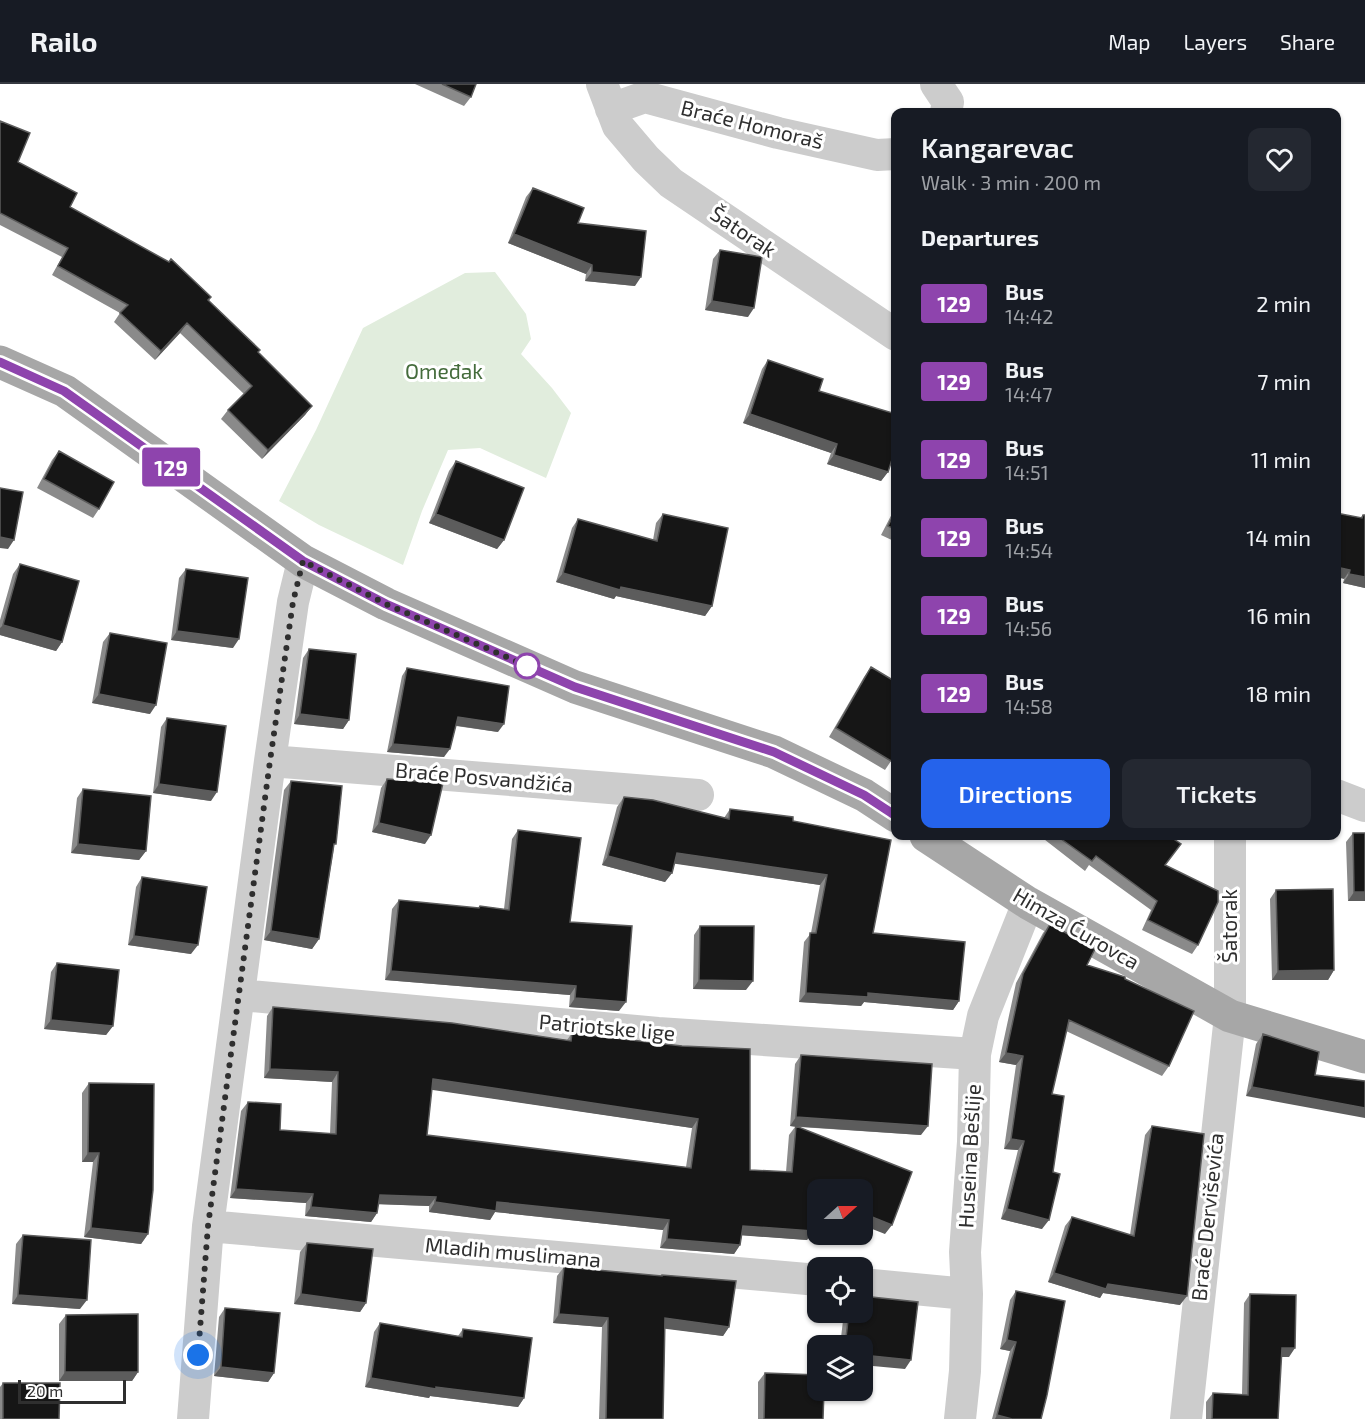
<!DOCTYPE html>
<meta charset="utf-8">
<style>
:root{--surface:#171b24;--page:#242831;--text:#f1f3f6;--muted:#9ea1a6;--line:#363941;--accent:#2563eb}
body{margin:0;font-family:"Exo 2",sans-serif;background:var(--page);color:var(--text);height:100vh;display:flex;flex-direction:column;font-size:22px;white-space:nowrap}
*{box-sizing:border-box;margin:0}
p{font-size:20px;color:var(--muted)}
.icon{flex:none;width:33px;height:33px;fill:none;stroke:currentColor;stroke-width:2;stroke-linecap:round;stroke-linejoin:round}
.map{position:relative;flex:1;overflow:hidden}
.side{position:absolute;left:891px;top:24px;width:450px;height:732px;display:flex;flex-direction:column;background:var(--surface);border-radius:12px;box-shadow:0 2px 4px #0004}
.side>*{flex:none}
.badge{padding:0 12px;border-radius:4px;font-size:21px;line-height:39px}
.needle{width:39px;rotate:69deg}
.tools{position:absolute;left:807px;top:1095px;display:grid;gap:12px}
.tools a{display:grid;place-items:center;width:66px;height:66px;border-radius:12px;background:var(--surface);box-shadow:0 2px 4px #0004;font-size:30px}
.scale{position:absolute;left:18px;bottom:15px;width:108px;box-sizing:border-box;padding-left:6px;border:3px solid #2f2f2f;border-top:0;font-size:16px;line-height:21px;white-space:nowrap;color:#2f2f2f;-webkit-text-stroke:4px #fff;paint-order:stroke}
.you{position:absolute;width:30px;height:30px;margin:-15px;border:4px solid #fff;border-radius:50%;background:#1a73e8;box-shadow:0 0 0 9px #1a73e833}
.map>.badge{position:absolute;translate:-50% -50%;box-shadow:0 0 0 3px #fff}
h2{padding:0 30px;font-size:22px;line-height:54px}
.round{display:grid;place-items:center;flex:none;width:63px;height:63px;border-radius:12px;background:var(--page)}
.summary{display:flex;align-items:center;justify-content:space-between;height:102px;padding:0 30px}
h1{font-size:28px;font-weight:600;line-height:45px}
.cta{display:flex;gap:12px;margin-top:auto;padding:12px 30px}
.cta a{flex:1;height:69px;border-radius:12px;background:var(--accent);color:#fff;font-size:24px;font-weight:600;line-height:69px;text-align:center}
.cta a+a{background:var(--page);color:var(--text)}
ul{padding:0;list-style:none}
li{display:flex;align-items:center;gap:18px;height:78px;padding:0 30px}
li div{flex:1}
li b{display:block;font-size:22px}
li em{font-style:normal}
li .badge{min-width:66px;font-weight:700;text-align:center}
header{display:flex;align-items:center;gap:36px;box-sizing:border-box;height:84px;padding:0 30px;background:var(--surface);border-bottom:2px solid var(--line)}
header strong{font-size:28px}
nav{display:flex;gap:33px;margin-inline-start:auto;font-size:21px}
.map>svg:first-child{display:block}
</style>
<header>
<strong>Railo</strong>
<nav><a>Map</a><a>Layers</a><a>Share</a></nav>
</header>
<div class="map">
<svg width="1365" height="1335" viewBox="0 0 1365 1335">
<rect width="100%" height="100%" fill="#fff"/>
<path fill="#e1eddd" d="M495 188 526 230 531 255 521 270 552 304 571 329 546 394 480 364 448 366 422 427 403 481 319 441 279 417 316 346 363 244 465 189Z"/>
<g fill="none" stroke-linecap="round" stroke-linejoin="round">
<path stroke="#ccc" stroke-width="32" d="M602 0 618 42 646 75 671 99 896 251
M936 0 948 18 946 28
M611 25 645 13 778 49 877 71 896 70
M270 677 698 711
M1336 711 1365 722
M240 911 658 949 975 970
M208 1142 818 1196
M862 1200 967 1210
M193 1335 208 1142 270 677 293 518 303 477
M960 1335 965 1287 967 1210 965 1168 973 1058 975 970 983 932 1028 819
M1186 1335 1230 932V752"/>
<path stroke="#a7a7a7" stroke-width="33" d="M0 278 65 307 303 477 386 520 575 603 774 668 864 711 896 732
M926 752 1028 819 1230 932 1365 973"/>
</g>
<path fill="#8a8a8a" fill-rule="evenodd" d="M415 0H476L471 13 464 22Z
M0 37 18 78 70 123 211 213 209 217 259 269 312 322 305 331 262 375 221 335 228 326 244 310 180 249 155 276 114 238 120 229 52 191 62 173 0 141Z
M533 104 635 202 585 197 586 190 508 159 526 113Z
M720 166 748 233 705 226 713 175Z
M768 276 819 307 888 388 881 397 827 380 831 369 743 339 762 285Z
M59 367 99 425 93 434 37 404 52 376Z
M456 377 504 456 497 465 429 439 449 387Z
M896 422V458L881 451Z
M663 430 712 522 705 532 616 512 614 515 556 498 572 444 578 435 653 456 656 439Z
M1363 431H1365V504L1343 499 1360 434Z
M20 480 62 558 56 567 0 551V536L13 490Z
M186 485 233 564 171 556 179 494Z
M110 549 150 630 92 619 103 558Z
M309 565 349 636 343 645 294 640 303 574Z
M871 583 891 677 885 686 829 653 864 593Z
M407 584 498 648 456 642 444 673 387 668 402 592Z
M167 634 211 717 153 709 161 643Z
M387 695 425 760 372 748 381 704Z
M291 697 334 764 319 855 312 865 264 856 284 706Z
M83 705 146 767 139 776 71 769 77 714Z
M624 713 724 734 730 725 793 737 873 849 959 917 953 926 864 918 861 922 799 918 804 858 811 849 820 801 674 779 672 789 665 798 602 781 617 723Z
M518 746 570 838 619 927 569 923 570 911 385 896 392 825 399 816 478 824 480 822 504 825 512 755Z
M1353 749H1365V817H1348L1346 758Z
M1040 752H1169L1166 781 1198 861 1192 870 1142 846 1151 826 1089 781 1085 787Z
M142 793 191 870 128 861 136 803Z
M1276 806 1334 886 1328 896H1272L1270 815Z
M1050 840 1087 881 1125 895 1169 982 1162 992 1066 947 1052 1010 1042 1145 1001 1135 1018 1066 1004 1065 1016 981 999 978 1016 899 1043 849Z
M700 842 746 906 693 905 694 851Z
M57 879 113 942 106 951 44 945 51 888Z
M273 923 567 956 572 949 682 962 750 1086 786 1088 789 1051 795 1043 790 1042 795 980 801 971 921 1051 800 1043 885 1150 818 1106V1123H815L813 1147 807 1156 742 1151 740 1161 734 1170 660 1164 663 1146 495 1128 490 1136 429 1128V1122L378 1120 377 1129 371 1138 305 1132 306 1119 230 1114 241 1027 248 1018 280 1046 330 1050 332 998 264 994 267 932ZM431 1005 692 1044 686 1083 427 1051Z
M1263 950 1315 991 1246 1012 1256 960Z
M89 999 148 1150 141 1160 84 1153 93 1078H82V1009Z
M1152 1042 1180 1221 1103 1209 1100 1214 1048 1198 1065 1142 1072 1133 1130 1151 1145 1051Z
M23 1151 80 1225 12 1220 16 1160Z
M307 1159 366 1219 360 1228 294 1220 300 1168Z
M564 1183 661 1192 662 1191 729 1243 723 1252 665 1244 663 1335H599L602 1243 553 1239 557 1192Z
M1016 1207 1041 1335H992L1010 1267 1000 1265 1010 1216Z
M1250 1210 1289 1273H1281L1278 1335H1206V1318L1213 1309 1242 1310 1244 1219Z
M225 1224 274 1289 268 1298 214 1292 219 1233Z
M844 1228H862L905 1285 862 1262H840Z
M66 1231 138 1288 132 1297H59V1240Z
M380 1239 458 1252 463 1245 524 1314 518 1323 430 1312 429 1314 365 1303 374 1248Z
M765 1289 823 1335H758V1298Z
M3 1299 59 1335H0V1303Z"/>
<path fill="#5c5c5c" d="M514 150 592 181 586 190 508 159Z
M592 188 641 193 635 202 585 197Z
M712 217 754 224 748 233 705 226Z
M187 239 180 249 155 276 161 267Z
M312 322 305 331 262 375 268 366Z
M750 330 837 360 831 369 743 339Z
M834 371 888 388 881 397 827 380Z
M436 430 504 456 497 465 429 439Z
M0 453 14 456 8 465 0 464Z
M1336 483 1350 486 1344 495 1336 493Z
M563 489 621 503 712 522 705 532 616 512 614 515 556 498Z
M1349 490 1365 493V504L1343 499Z
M3 541 62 558 56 567 0 551V544Z
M177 547 239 555 233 564 171 556Z
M99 610 156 621 150 630 92 619Z
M300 630 349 636 343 645 294 640Z
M458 633 504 640 498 648 452 641Z
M393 660 450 665 444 673 387 668Z
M159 700 217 708 211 717 153 709Z
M379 739 431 751 425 760 372 748Z
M78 760 146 767 139 776 71 769Z
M677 769 827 791 820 801 670 779Z
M608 772 672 789 665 798 602 781Z
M1354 808H1365V817H1348Z
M271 847 319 855 312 865 264 856Z
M134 852 198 861 191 870 128 861Z
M1334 886 1328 896H1272L1278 887Z
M391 887 576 902 570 911 385 896Z
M699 896 753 897 746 906 693 905Z
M806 909H868L959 917 953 926 864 918 861 922 799 918Z
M575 914 626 918 619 927 569 923Z
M51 936 113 942 106 951 44 945Z
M1006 969 1023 972 1016 981 999 978Z
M270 985 338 988 332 998 264 994Z
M433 995 698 1035 692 1044 426 1005Z
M1252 1003 1365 1024V1034L1246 1012Z
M796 1033 928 1042 921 1051 790 1042Z
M1011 1055 1024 1057 1018 1066 1004 1065Z
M88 1069H99L93 1078H82Z
M236 1105 313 1110 306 1119 230 1114Z
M380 1111 436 1113 429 1122 373 1120Z
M816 1111 818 1112V1123L809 1120Z
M435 1118H497L669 1136 663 1146 495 1128 490 1136 429 1128Z
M311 1123 377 1129 371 1138 305 1132Z
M1007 1125 1049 1136 1042 1145 1001 1135Z
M862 1129 892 1141 885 1150 862 1141Z
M743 1142 813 1147 807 1156 737 1151Z
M91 1144 148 1150 141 1160 84 1153Z
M667 1155 740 1161 734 1170 660 1164Z
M1054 1189 1108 1200 1187 1212 1180 1221 1103 1209 1100 1214 1048 1198Z
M301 1210 366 1219 360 1228 294 1220Z
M18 1211 87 1216 80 1225 12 1220Z
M559 1230 608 1234 602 1243 553 1239Z
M665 1234 729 1243 723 1252 659 1244Z
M1007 1256 1016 1258 1010 1267 1000 1265Z
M1282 1264H1295L1289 1273H1275Z
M862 1271 911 1276 905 1285 862 1281Z
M221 1283 274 1289 268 1298 214 1292Z
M65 1288H138L132 1297H59Z
M371 1294 524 1314 518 1323 430 1312 429 1314 365 1303Z
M997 1331 1012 1335H995Z"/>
<path fill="#161616" stroke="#5c5c5c" stroke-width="1.5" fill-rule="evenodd" d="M442 0H476L471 13Z
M0 37 30 49 18 78 77 109 70 123 169 178 171 175 211 213 208 216 260 266 258 268 312 322 268 366 228 326 252 302 187 239 161 267 120 229 128 221 58 182 68 164 0 129Z
M533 104 584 124 578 139 646 147 641 193 592 188V181L514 150Z
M720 166 762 173 754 224 712 217Z
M768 276 823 295 819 307 896 330V363L888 388 834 371 837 360 750 330Z
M59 367 114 398 99 425 44 395Z
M456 377 524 404 504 456 436 430Z
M0 404 23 408 14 456 0 453Z
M896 426V446L888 442Z
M1336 429 1362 434 1363 431H1365V493L1349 490 1350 486 1336 483Z
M663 430 728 444 712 522 621 503 620 506 563 489 578 435 657 457Z
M20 480 79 497 62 558 3 541Z
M186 485 248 494 239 555 177 547Z
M110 549 167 559 156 621 99 610Z
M309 565 356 570 349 636 300 630Z
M871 583 896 598V669L891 677 836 644Z
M407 584 509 602 504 640 458 633 450 665 393 660Z
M167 634 226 642 217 708 159 700Z
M387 695 443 699 431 751 379 739Z
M291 697 342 702 336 760H334L319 855 271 847Z
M83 705 151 712 146 767 78 760Z
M624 713 653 716 729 735 730 725 793 733V737L891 756 873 849 965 858 959 917 868 909V913L806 909 810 849H816L827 791 677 769 672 789 608 772Z
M518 746 581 754 570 838 632 842 626 918 575 914 576 902 391 887 399 816 479 824 480 822 509 826Z
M1353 749H1365V808H1354Z
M1057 752H1169L1181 760 1165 781 1218 807V818L1198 861 1148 836 1157 817 1096 772 1092 777Z
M142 793 207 803 198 861 134 852Z
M1333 805 1334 886 1278 887 1276 806Z
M1050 840 1095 865 1087 881 1125 893V895L1194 927 1169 982 1069 936 1052 1010 1064 1012 1053 1088 1060 1090 1049 1136 1007 1125 1024 1057 1011 1055 1023 972 1006 969 1023 890Z
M700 842H754L753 897 699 896Z
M57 879 119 886 113 942 51 936Z
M273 923 452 939 571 957 572 949 682 962 750 965V1086L792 1088 796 1042 912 1088 892 1141 862 1129V1106H818V1112L816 1111 813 1147 743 1142 740 1161 667 1155 669 1136 497 1118 496 1127 435 1118 436 1113 380 1111 377 1129 311 1123 313 1110 236 1105 248 1018 281 1020 280 1046 336 1050 338 988 270 985ZM433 995 698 1035 691 1084 427 1051Z
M1263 950 1319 968 1315 991 1365 997V1024L1252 1003Z
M801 971 932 980 928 1042 796 1033Z
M89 999 154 1000 153 1106 148 1150 91 1144 99 1069H88Z
M1152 1042 1204 1050 1187 1212 1108 1200 1106 1205 1054 1189 1072 1133 1134 1152Z
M23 1151 91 1156 87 1216 18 1211Z
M307 1159 373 1165 366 1219 301 1210Z
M564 1183 662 1192V1191L736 1197 729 1243 665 1234 663 1335H606L608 1234 559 1230Z
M1016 1207 1065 1217 1047 1311 1041 1335H1012L997 1331 1016 1258 1007 1256Z
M1250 1210 1296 1211 1295 1264H1282L1278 1335H1212L1213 1309 1248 1311Z
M862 1212 918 1218 911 1276 862 1271V1262H845L849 1228H862Z
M225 1224 280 1229 274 1289 221 1283Z
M138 1230V1288H65L66 1231Z
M380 1239 462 1253 463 1245 532 1254 524 1314 436 1303V1305L371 1294Z
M765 1289 818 1291V1306H824L823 1335H764Z
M3 1299H60L59 1335H3Z"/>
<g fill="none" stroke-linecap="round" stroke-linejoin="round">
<g stroke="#fff" stroke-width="14">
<path id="line" d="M0 278 64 307 303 477 386 520 575 603 774 668 864 711 896 732"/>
</g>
<use href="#line" stroke="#8e44ad" stroke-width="9"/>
<path stroke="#2f2f2f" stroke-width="6" stroke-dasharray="0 10.8" d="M198 1271 208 1142 270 677 293 518 303 477 386 520 527 582"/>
</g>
<circle fill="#fff" stroke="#8e44ad" stroke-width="3" cx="527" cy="582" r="12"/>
<g text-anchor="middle" stroke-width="6" stroke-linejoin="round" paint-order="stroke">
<g font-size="21" fill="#2f2f2f" stroke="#fff">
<text transform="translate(752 41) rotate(14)" y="7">Braće Homoraš</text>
<text transform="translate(743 148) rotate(34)" y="7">Šatorak</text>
<text transform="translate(484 694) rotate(5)" y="7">Braće Posvandžića</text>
<text transform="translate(1230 842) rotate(-90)" y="7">Šatorak</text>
<text transform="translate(1076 845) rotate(30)" y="7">Himza Ćurovca</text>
<text transform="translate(607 944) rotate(5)" y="7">Patriotske lige</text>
<text transform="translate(970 1072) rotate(-87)" y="7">Huseina Bešlije</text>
<text transform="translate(1208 1133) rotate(-84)" y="7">Braće Derviševića</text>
<text transform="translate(513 1169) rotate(5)" y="7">Mladih muslimana</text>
</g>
<g font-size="21" fill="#456c3c" stroke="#fff">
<text x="444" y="295">Omeđak</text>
</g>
</g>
</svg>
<div class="tools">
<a><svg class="needle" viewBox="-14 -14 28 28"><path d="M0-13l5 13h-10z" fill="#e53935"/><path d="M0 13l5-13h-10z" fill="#9ea1a6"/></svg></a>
<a><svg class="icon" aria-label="locate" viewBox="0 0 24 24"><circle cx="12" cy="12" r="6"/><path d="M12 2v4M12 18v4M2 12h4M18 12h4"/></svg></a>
<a><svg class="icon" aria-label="layers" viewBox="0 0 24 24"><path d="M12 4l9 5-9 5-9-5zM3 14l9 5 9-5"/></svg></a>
</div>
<div class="scale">20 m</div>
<div class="you" style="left:198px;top:1271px"></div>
<b class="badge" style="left:171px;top:383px;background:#8e44ad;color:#fff">129</b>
<section class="side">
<div class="summary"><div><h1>Kangarevac</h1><p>Walk · 3 min · 200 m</p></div><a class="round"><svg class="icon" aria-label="heart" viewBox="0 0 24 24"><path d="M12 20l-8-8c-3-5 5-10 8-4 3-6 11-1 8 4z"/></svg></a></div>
<h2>Departures</h2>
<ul>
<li><span class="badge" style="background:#8e44ad;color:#fff">129</span><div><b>Bus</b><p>14:42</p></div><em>2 min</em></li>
<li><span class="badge" style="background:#8e44ad;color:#fff">129</span><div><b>Bus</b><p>14:47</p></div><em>7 min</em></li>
<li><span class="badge" style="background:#8e44ad;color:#fff">129</span><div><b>Bus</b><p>14:51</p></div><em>11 min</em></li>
<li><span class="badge" style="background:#8e44ad;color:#fff">129</span><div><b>Bus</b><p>14:54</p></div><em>14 min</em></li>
<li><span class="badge" style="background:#8e44ad;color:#fff">129</span><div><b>Bus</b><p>14:56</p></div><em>16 min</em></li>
<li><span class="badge" style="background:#8e44ad;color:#fff">129</span><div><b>Bus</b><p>14:58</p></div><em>18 min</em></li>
</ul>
<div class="cta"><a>Directions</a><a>Tickets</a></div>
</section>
</div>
